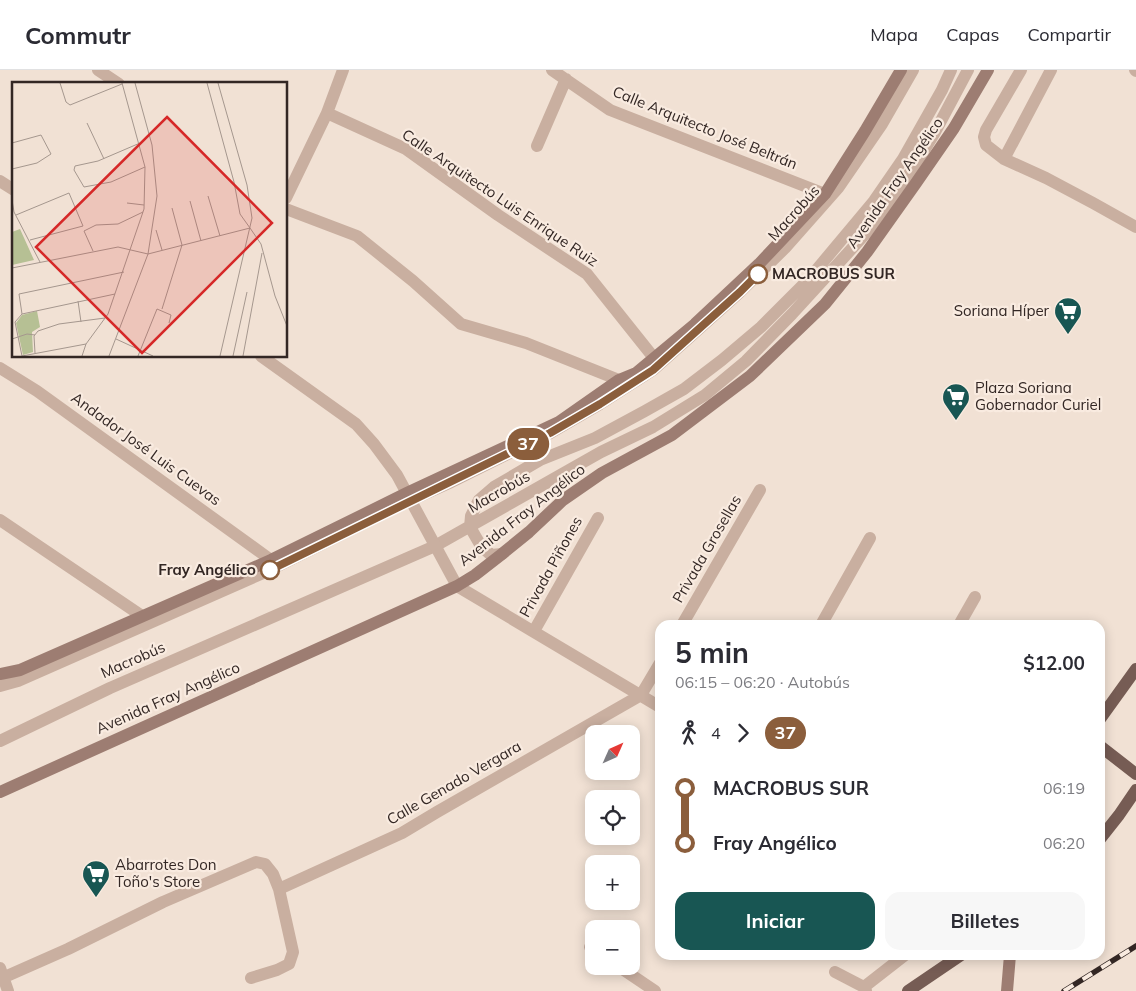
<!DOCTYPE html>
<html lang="es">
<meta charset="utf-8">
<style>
:root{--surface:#fff;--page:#f7f7f7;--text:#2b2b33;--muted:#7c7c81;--line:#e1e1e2;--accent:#185653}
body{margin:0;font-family:Mulish,sans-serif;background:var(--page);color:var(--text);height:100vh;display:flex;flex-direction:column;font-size:19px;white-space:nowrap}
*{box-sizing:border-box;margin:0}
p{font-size:16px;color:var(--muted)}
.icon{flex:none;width:28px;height:28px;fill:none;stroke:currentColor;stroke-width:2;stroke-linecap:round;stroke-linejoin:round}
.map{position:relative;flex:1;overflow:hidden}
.side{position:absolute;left:655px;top:550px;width:450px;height:340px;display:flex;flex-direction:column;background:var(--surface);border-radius:15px;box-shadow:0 2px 12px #0003}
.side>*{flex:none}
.badge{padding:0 10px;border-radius:16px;font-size:18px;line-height:32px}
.needle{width:32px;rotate:45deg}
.fabs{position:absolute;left:585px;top:655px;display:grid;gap:10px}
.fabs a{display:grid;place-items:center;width:55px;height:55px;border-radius:10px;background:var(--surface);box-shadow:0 2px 12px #0003;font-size:25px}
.map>.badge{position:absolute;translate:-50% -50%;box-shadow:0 0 0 2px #fff}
.legs{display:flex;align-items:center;gap:8px;height:55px;padding:0 20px;font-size:16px}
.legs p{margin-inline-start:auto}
.headline{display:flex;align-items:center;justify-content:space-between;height:85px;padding:0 20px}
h1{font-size:28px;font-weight:700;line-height:38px}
.primary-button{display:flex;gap:10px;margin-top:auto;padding:10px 20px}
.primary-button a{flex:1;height:58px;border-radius:15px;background:var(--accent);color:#fff;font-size:20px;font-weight:700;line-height:58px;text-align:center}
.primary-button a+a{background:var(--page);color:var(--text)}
ul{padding:0 20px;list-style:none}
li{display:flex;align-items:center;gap:18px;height:55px;font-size:19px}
li i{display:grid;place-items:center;width:8px;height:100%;margin:0 6px;background:currentColor}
li i::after{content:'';width:12px;height:12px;margin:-6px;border:4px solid;border-radius:50%;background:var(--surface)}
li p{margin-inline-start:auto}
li:first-child i{background:linear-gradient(#0000 50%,currentColor 0)}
li:last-child i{background:linear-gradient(currentColor 50%,#0000 0)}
header{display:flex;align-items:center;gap:30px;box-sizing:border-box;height:70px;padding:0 25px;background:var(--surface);border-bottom:1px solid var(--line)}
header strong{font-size:24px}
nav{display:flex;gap:28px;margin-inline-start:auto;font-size:18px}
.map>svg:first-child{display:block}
</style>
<header>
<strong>Commutr</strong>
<nav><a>Mapa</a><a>Capas</a><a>Compartir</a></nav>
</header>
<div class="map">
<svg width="1136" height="921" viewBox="0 0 1136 921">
<rect width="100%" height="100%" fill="#f1e1d4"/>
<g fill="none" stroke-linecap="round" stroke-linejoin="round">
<path stroke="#c9afa0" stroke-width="12" d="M1021 0 986 60 984 67 986 75 1004 89 1046 108 1093 133 1136 157
M1135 0 1136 1
M1004 89 1051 0
M502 484 491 485 481 476 470 457 471 446 479 430 494 417 540 390 595 368 645 341 684 319 722 290 761 257 808 210 874 131 903 89 942 20 951 0
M0 616 18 611 270 500 411 430 449 413 550 363 600 334 653 300 740 222 785 178 838 118 882 54 913 0
M0 671 110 618 435 476 601 382 653 357 705 325 746 291 792 244 867 162 888 134 914 97 934 64 968 0
M590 877 594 880
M618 896 655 921
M835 902 864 917
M866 921 864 917 905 885"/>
<path stroke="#c9afa0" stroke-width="12" d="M98 0 119 14
M552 0 610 40 825 124
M327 43 406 79 498 145 587 204 654 288
M537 76 566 9
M0 111 14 120
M286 128 327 43 343 0
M286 139 357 166 413 211 461 254 526 273 619 310
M261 286 356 354 374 374 397 405 457 516 660 637
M0 298 37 321 271 490
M0 450 142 546
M682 555 760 420
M821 555 870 468
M959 555 975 527
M534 561 598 448
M279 819 402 763 437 742 641 625 660 593
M0 898 8 921
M0 909 68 879 163 832 256 792 265 794 273 804 279 819 293 882 289 894 277 900 251 908"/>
<path stroke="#9d7d72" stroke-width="12" d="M0 604 20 600 271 490 407 423 559 352 619 310 636 303 695 254 759 194 825 124 865 61 901 0
M0 722 457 516 475 505 502 484 529 462 563 430 602 403 672 365 750 306 825 234 867 182 916 113 954 58 988 0
M1007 921 1010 885"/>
<path stroke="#765c54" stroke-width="12" d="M1100 649 1136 599
M1100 676 1136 704
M1100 769 1119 745 1136 720
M908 921 961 885"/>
<g stroke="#332724" stroke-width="5.5">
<path id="rail" d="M1064 921 1136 876"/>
</g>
<use href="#rail" stroke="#f9ebe0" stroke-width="4" stroke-dasharray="11" stroke-linecap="butt"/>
</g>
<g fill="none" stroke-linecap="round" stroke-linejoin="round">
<g stroke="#fff" stroke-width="11">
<path id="line-1" d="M270 500 550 363 600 334 653 300 740 222 758 204"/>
</g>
<use href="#line-1" stroke="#8b5e3c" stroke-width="8"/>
</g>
<defs>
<g id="supermarket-pin" transform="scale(1.4375)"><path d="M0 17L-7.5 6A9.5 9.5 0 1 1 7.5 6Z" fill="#185653" stroke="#f9ebe0"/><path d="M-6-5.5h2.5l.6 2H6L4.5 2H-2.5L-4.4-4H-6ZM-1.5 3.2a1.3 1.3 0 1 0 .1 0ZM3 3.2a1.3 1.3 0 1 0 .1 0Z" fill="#fff"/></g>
</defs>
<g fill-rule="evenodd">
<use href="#supermarket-pin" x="1068" y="241"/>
<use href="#supermarket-pin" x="956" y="327"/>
<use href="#supermarket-pin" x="96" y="804"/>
</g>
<g fill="#fff" stroke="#8b5e3c" stroke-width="2.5">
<circle cx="758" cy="204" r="9"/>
<circle cx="270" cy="500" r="9"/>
</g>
<g text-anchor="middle" stroke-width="4.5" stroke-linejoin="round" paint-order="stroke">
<g font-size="15" fill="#332724" stroke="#f9ebe0">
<text transform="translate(705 58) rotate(22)" y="5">Calle Arquitecto José Beltrán</text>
<text transform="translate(895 113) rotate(-55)" y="5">Avenida Fray Angélico</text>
<text transform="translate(500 128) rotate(34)" y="5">Calle Arquitecto Luis Enrique Ruiz</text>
<text transform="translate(794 143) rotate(-48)" y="5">Macrobús</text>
<text transform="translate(146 379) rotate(36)" y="5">Andador José Luis Cuevas</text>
<text transform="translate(499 422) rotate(-30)" y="5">Macrobús</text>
<text transform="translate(522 445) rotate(-38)" y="5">Avenida Fray Angélico</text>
<text transform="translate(707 479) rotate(-60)" y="5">Privada Grosellas</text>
<text transform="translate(551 497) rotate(-61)" y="5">Privada Piñones</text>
<text transform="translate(133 590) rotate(-24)" y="5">Macrobús</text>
<text transform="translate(168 628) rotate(-24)" y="5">Avenida Fray Angélico</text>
<text transform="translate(454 713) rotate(-30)" y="5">Calle Genado Vergara</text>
</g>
<g font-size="15" font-weight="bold" fill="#332724" stroke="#f9ebe0" text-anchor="start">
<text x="772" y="209">MACROBUS SUR</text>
<text x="256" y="505" text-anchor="end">Fray Angélico</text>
</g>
<g font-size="15" fill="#332724" stroke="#f9ebe0" text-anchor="start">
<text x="1049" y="246" text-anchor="end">Soriana Híper</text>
<text x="975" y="323">Plaza Soriana<tspan x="975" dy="17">Gobernador Curiel</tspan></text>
<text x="115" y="800">Abarrotes Don<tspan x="115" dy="17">Toño's Store</tspan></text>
</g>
</g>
<g transform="translate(12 12)">
<rect width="275" height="275" fill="#f1e1d4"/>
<path d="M8 147 22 178 0 183V150ZM25 229 28 245 20 250 21 270 11 273 4 241 10 233Z" fill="#b6c094"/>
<path fill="none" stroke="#a5978e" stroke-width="1" d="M48 1 54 20 58 23 110 2M195 1 222 100 228 132 238 146M206 1 235 103 240 136 208 274M75 41 92 77M0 61 29 53 39 72 25 81 0 87M128 61 86 79 63 84 62 88 72 105 99 100 133 85M196 114 208 154M0 118 2 130 28 180M178 119 189 159M115 121 132 123M4 133 57 111 71 144 18 158M144 148 150 168M81 169 72 149 84 143 106 142 131 130M0 186 106 165 136 172 238 146 249 162 263 214 275 244M66 219 69 240M150 227 170 163 160 126M10 232 103 212M0 257 15 252 23 253M104 257 141 274M23 271 22 254 26 249 47 242 93 236M10 274 3 240 10 232 7 212 112 190M10 274 74 262M70 274 74 262 96 232 132 127 133 85 110 1M97 274 136 172 145 114 140 63 123 1M126 274 145 227 159 233 157 241M221 274 235 210M231 274 250 171"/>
<path fill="#d62828" fill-opacity="0.15" stroke="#d62828" stroke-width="2.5" d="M155 35 260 141 130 271 24 165Z"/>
<rect width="275" height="275" fill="none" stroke="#332724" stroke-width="2.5"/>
</g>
</svg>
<div class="fabs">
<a><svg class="needle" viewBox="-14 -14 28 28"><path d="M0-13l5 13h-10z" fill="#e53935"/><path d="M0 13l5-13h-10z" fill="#7c7c81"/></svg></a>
<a><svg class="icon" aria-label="locate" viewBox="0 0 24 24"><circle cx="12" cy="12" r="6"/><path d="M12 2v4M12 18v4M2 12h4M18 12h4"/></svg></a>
<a>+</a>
<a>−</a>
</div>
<b class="badge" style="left:528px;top:374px;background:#8b5e3c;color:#fff">37</b>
<section class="side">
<div class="headline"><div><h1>5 min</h1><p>06:15 – 06:20 · Autobús</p></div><b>$12.00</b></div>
<div class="legs"><svg class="icon" aria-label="walk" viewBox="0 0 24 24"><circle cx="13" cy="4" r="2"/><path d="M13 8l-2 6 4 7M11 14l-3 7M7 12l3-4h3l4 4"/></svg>4<svg class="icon" aria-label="forward" viewBox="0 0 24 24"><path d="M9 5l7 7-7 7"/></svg><b class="badge" style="background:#8b5e3c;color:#fff">37</b></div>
<ul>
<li><i style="color:#8b5e3c"></i><b>MACROBUS SUR</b><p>06:19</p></li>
<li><i style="color:#8b5e3c"></i><b>Fray Angélico</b><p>06:20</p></li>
</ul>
<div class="primary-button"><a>Iniciar</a><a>Billetes</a></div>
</section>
</div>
